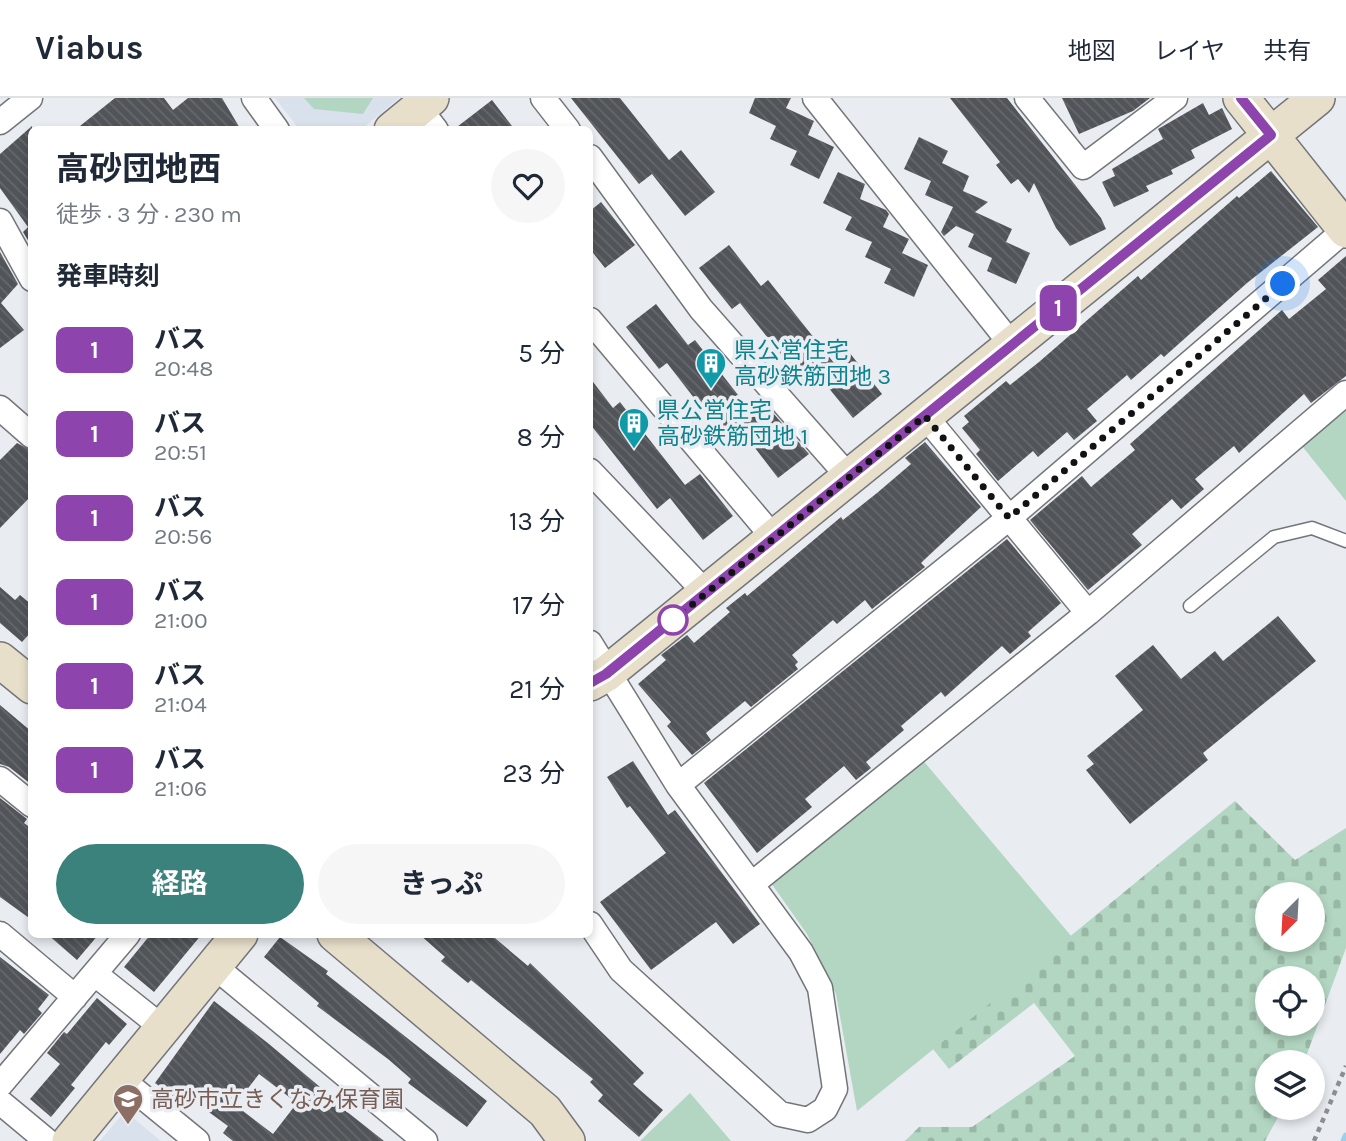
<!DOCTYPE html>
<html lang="ja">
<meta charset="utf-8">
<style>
:root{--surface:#fff;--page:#f6f6f7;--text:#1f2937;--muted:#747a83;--line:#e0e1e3;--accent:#3b827d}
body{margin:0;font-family:Karla,"Noto Sans JP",sans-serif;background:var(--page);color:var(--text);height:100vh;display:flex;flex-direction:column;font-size:26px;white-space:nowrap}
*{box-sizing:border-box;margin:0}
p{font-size:23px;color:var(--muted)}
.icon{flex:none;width:38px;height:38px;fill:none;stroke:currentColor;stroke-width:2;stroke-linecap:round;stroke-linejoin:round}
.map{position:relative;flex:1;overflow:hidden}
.details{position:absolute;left:28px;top:28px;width:565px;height:812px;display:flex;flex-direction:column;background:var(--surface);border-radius:10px;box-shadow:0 4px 10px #0003}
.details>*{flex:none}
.badge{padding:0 14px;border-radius:10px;font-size:24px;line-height:46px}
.needle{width:46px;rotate:204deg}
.controls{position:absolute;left:1255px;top:784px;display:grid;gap:14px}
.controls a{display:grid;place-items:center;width:70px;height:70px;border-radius:50%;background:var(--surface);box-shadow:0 4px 10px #0003;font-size:35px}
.you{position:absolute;width:35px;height:35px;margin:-18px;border:5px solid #fff;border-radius:50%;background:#1a73e8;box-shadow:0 0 0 10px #1a73e833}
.map>.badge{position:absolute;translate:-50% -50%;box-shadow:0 0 0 4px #fff}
h2{padding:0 28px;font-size:26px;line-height:63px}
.round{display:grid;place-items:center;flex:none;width:74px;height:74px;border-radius:37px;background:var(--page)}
.head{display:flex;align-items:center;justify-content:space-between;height:119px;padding:0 28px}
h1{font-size:33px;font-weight:700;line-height:52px}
.primary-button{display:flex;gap:14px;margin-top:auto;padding:14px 28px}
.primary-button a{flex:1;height:80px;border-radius:42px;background:var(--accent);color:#fff;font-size:28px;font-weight:700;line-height:80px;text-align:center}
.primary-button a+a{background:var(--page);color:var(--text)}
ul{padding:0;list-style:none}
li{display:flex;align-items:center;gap:21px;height:84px;padding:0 28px}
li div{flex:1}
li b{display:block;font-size:26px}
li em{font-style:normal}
li .badge{min-width:77px;font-weight:700;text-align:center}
header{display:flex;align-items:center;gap:42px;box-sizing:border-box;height:98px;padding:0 35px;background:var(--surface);border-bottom:2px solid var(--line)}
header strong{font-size:33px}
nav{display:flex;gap:38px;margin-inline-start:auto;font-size:24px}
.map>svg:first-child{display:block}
</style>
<header>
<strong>Viabus</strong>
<nav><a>地図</a><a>レイヤ</a><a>共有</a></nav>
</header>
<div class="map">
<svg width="1346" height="1043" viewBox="0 0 1346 1043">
<defs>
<pattern id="cemetery-stones" width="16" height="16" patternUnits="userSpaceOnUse" patternTransform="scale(1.75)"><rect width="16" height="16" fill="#b2d6c1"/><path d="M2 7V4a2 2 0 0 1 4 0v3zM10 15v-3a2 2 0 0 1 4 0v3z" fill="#98b7a5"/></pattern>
<pattern id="building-back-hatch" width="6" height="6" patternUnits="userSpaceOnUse" patternTransform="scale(1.75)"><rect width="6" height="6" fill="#515458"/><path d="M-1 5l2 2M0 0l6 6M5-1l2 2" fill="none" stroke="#66686b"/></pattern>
</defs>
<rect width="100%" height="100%" fill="#e9edf2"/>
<path fill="#d9e1ec" d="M275 0H399L361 32 299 31Z
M125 1013 161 1043H100Z"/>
<path fill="url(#cemetery-stones)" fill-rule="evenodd" d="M1235 703 1295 762 1346 730V850L1304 964H1267V1010H1283L1265 1043H905L919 1029H972L1075 958 1034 905 949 971 933 951ZM1267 796H1312V842H1267ZM1267 880H1312V926H1267Z"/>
<path fill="#b2d6c1" d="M304 0H373L363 16 314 11Z
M1346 313V403L1302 348Z
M921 660 1072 839 857 1013 836 896 807 836 771 785Z
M690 995 731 1043H640Z"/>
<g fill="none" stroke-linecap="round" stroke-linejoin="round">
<path stroke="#9fcee8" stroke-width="7" d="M1344 1043 1346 1038"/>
</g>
<path fill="url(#building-back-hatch)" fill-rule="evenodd" d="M115 0H164L173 12 188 0H222L241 32H75Z
M571 0H620L669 62 681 52 715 94 685 118 652 76 639 86Z
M755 0H791L786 10 814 23 808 37 834 49 819 81 790 67 797 53 770 41 776 28 749 15Z
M950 0H1007L1101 120 1106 131 1070 148 1056 130 1034 85 1029 95 1018 81 1011 86 996 67 1000 64Z
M1062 0H1150L1133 13 1079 36Z
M492 2 515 32H453Z
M1203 5 1209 17 1222 10 1232 31 1191 52 1195 60 1171 72 1173 76 1146 88 1149 93 1114 109 1102 84 1115 78 1112 71 1163 41 1158 31Z
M32 28V149L23 134 28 129 0 90V56Z
M919 39 948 53 942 65 969 78 963 93 988 104 975 114 1012 131 1006 144 1030 155 1016 186 987 173 992 160 968 149 974 136 956 128 944 138 941 134 953 109 925 97 931 83 904 71Z
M1271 73 1318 129 1247 185 1164 259 1161 256 1131 282 1127 277 1087 311 1097 323 1074 342 1067 334 1038 359 1033 353 998 383 976 356 980 352 962 330 969 324 964 318 1006 283 1010 287 1039 264 1138 178 1141 182 1237 98 1239 100Z
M838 74 865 86 860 101 886 112 889 116 883 129 909 141 902 155 928 167 914 199 884 185 891 171 865 159 872 144 845 132 852 119 823 105Z
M601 104 635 147 605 170 590 151V113Z
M729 147 761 188 768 182 834 265 849 254 882 296 853 320 819 278 807 289 740 205 732 211 699 170Z
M0 154 18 186 1 205 24 232 0 250Z
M1346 158V278L1311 305 1304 296 1239 355 1234 348 1195 381 1204 391 1181 411 1172 401 1132 436 1142 447 1088 492 1030 422 1082 378 1091 389 1135 352 1130 346 1282 212 1289 221 1326 191 1318 182Z
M656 206 688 247 695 242 760 325 773 315 809 356 778 380 746 338 732 349 667 265 659 271 626 229Z
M590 280 613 310 620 304 685 387 700 376 733 418 703 442 670 400 657 411 590 326Z
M925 344 981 409 924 462 921 465 925 469 872 511 865 502 837 526 833 522 792 557 798 564 795 567 798 571 751 609 745 603 706 635 711 642 692 657 667 628 671 624 638 586 666 562 661 557 687 537 694 545 730 514 726 510 745 495 747 498 841 419 843 422 877 395 911 366 905 360Z
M17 345 32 353V397L0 430V362Z
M1007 441 1061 505 1028 534 1031 538 1010 556 1002 548 945 599 941 594 901 628 904 632 866 664 871 670 856 682 844 668 805 701 812 709 757 755 704 685Z
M0 489 15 502 20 497 32 507V533L22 544 0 525Z
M1278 518 1316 563 1203 655 1208 662 1130 726 1086 672 1094 666 1087 658 1143 612 1115 578 1153 547 1181 581 1215 553 1223 563Z
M0 607 32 634V687L9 669 0 666Z
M633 663 668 717 675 712 760 826 733 846 716 824 651 872 600 804 666 755 630 708 627 710 607 679Z
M0 700 27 721 24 725 32 731V822L0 799Z
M47 836H99L77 862Z
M151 836H202L154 894 124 869Z
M419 836H490L528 868 530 865 644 975 633 986 663 1012 639 1039 598 1003 603 997 590 984 593 981 471 882 468 885 441 863 445 859Z
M280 839 328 873 326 876 487 1003 467 1029 408 985 411 981 388 961 317 908 319 905 264 859Z
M0 859 49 897 38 911 42 915 24 936 20 932 0 956Z
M97 900 127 926 109 947 106 944 71 987 75 990 51 1019 30 1001 60 966 47 955 64 934 67 936Z
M214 903 269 946 333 1000 332 1002 384 1043H233L223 1035 228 1028 184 996 179 1003 155 985ZM259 976 297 1005 273 1036 235 1007Z"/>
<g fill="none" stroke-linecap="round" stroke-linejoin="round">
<g stroke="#73757a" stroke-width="15">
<path id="lane" d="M1190 508 1274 439 1312 430 1346 443"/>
</g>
<g stroke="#73757a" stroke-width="27">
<path id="street" d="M254 0 277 32
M543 0 568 32
M815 0 1012 247
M1027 0 1083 69 1175 0
M419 10 436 32
M0 24 30 0
M590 59 701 211 849 379
M0 123 32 181
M590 222 774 440
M0 310 32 338
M925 318 1088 515
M590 373 706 495
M590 545 678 687 801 854 820 890 835 991 825 1011 808 1022 780 1016 621 872 590 826
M0 681 32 707
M678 687 1009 420 1346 131
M752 786 1088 515 1346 295
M0 836 75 899
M214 868 425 1043
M95 876 163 930
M121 981 197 1043
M0 987 128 836
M0 1004 47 1043"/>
</g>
<g stroke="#73757a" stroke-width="38">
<path id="secondary" d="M1241 0 1346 132
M392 32 431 0
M0 562 32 588
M590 585 606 576 1317 0
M335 836 545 1013 567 1043
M70 1043 240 836"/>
</g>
<path stroke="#8c8f92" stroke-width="4.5" stroke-dasharray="5 5" stroke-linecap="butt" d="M1314 1043 1346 968"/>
<use href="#lane" stroke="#fff" stroke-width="12"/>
<use href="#street" stroke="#fff" stroke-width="24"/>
<use href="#secondary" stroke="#e7dfc9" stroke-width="35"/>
</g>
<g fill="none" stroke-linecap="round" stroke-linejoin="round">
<g stroke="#fff" stroke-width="16">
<path id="line" d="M590 585 606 576 1271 37 1241 0"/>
</g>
<use href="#line" stroke="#8e44ad" stroke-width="10"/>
<path stroke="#111213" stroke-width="7" stroke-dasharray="0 12.6" d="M673 522 925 318 1009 420 1283 186"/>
</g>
<defs>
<g id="building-pin" transform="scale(1.575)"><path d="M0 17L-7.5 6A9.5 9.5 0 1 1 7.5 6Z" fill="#0f9aa8" stroke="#e9edf2"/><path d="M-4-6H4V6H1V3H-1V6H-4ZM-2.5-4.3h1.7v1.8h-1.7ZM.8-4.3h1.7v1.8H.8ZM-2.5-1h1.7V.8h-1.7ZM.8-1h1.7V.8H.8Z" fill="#fff"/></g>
<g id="school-pin" transform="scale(1.575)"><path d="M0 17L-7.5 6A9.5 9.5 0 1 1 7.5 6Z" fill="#8d6e63" stroke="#e9edf2"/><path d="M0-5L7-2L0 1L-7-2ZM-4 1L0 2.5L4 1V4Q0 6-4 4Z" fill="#fff"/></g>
</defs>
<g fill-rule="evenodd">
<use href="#building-pin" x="711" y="265"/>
<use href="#building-pin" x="634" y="325"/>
<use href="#school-pin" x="128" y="1001"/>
</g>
<circle fill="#fff" stroke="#8e44ad" stroke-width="3.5" cx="673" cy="522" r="14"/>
<g text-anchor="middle" stroke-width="7" stroke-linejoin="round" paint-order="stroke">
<g font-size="23" fill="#0d838f" stroke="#e9edf2" text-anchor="start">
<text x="734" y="260">県公営住宅<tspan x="734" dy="26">高砂鉄筋団地 3</tspan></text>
<text x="657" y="320">県公営住宅<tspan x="657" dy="26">高砂鉄筋団地 1</tspan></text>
</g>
<g font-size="23" fill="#785e54" stroke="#e9edf2" text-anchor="start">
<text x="151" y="1009">高砂市立きくなみ保育園</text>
</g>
</g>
</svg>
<div class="controls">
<a><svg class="needle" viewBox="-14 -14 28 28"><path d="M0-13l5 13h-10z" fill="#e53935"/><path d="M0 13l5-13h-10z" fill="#747a83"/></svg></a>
<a><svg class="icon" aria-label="locate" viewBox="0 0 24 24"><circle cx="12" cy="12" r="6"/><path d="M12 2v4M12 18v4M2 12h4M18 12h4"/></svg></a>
<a><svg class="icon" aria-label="layers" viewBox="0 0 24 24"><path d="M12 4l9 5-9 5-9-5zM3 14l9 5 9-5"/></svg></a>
</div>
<div class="you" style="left:1283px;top:186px"></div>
<b class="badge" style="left:1058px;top:210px;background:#8e44ad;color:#fff">1</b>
<section class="details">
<div class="head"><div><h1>高砂団地西</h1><p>徒歩 · 3 分 · 230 m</p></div><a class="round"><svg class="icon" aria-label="heart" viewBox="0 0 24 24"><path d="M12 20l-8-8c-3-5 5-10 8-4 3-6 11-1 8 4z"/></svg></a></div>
<h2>発車時刻</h2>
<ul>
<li><span class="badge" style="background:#8e44ad;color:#fff">1</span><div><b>バス</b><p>20:48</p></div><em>5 分</em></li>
<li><span class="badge" style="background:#8e44ad;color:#fff">1</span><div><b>バス</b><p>20:51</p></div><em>8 分</em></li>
<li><span class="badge" style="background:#8e44ad;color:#fff">1</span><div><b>バス</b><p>20:56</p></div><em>13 分</em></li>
<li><span class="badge" style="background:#8e44ad;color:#fff">1</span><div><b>バス</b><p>21:00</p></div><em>17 分</em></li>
<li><span class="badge" style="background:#8e44ad;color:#fff">1</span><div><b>バス</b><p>21:04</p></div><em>21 分</em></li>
<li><span class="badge" style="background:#8e44ad;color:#fff">1</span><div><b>バス</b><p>21:06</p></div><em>23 分</em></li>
</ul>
<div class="primary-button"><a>経路</a><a>きっぷ</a></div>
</section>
</div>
